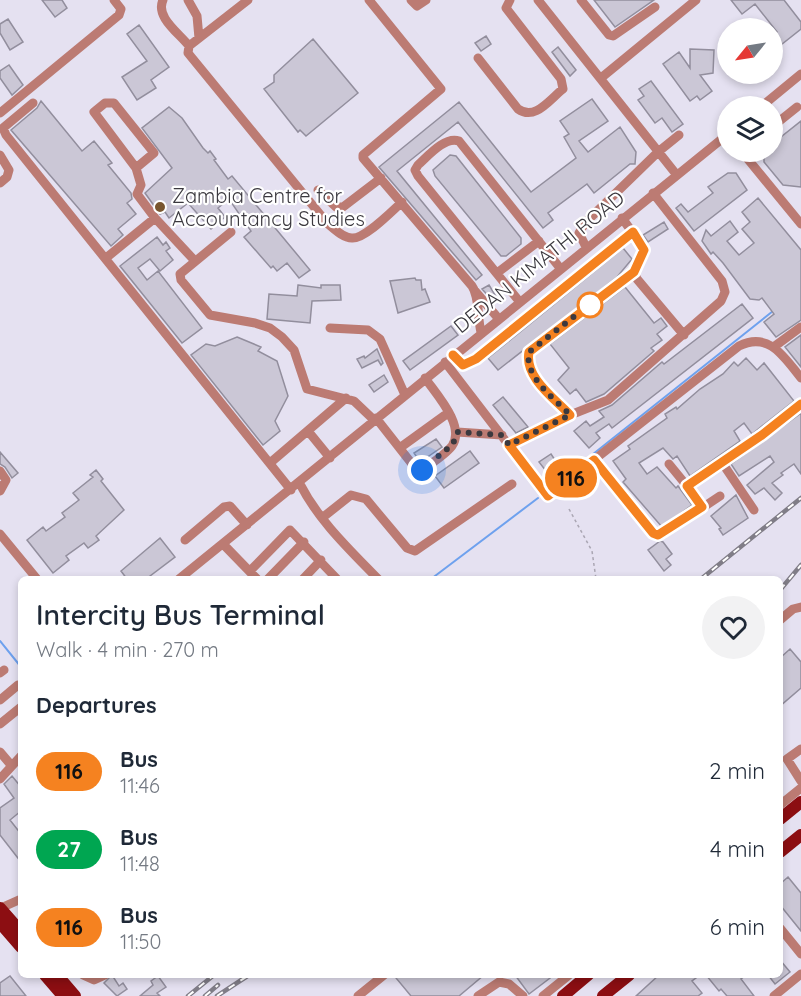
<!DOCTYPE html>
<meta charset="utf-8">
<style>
:root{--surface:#fff;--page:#f2f2f3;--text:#1f2937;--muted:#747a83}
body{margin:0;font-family:Quicksand,sans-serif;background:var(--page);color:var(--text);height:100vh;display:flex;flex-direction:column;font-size:22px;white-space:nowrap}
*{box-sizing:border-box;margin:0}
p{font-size:20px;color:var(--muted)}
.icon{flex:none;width:33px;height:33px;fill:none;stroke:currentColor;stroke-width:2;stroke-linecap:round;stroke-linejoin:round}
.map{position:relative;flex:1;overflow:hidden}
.panel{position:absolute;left:18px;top:576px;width:765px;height:402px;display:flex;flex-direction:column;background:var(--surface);border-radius:9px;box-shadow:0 3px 9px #0003}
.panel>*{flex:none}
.badge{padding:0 12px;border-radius:20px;font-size:21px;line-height:39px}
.needle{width:39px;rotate:240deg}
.tools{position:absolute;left:717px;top:18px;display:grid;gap:12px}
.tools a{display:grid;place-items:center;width:66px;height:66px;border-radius:50%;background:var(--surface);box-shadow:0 3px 9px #0003;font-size:30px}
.you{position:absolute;width:30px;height:30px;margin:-15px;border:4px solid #fff;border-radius:50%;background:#1a73e8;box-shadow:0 0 0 9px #1a73e833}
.map>.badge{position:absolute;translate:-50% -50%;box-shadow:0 0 0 3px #fff}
h2{padding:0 18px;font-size:22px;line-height:54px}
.round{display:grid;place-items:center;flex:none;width:63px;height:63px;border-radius:32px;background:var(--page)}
.overview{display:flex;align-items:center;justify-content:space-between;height:102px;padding:0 18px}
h1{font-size:28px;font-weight:600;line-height:45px}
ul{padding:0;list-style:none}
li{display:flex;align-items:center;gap:18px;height:78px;padding:0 18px}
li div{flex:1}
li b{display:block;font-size:22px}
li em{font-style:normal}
li .badge{min-width:66px;font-weight:700;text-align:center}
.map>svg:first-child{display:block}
</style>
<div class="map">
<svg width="801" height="996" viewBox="0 0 801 996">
<rect width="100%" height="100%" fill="#e5e1f1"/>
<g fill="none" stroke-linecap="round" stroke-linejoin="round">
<path stroke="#6ea1ee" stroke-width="2" d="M573 470 773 311
M431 579 538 498
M0 641 21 667"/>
</g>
<path fill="#cbc7d6" stroke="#928e9d" stroke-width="1.5" d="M42 0H62L67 8 55 17Z
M594 0H654L615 27Z
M731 0H784L801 22V29L772 52V36L777 32 755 4 742 14Z
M8 19 23 42 10 50 0 33V24Z
M139 25 169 67 151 80 156 88 137 100 122 77 147 61 127 34Z
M486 36 491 44 481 51 475 43Z
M313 39 358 93 306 136 300 130 298 132 264 89 274 82V75Z
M558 47 576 70 570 76 552 52Z
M690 49 714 50 713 73 700 75 712 91 700 100 697 96 690 101 663 64 679 52 690 68Z
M9 65 23 85 12 95 0 78V71Z
M651 81 683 124 672 132 662 118 655 123 638 100 644 96 639 89Z
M592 99 608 121 579 141 588 152 620 127 636 152 635 164H630L594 193 587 184 548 213 553 220 543 228 458 122 397 171 482 275 476 280 379 167 459 102 531 192 576 158 564 137 569 134 560 121Z
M41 101 82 151 94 141 112 163 108 165 131 193 132 199 127 203 136 214 118 229 123 235 111 246 11 130 37 108Z
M169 107 182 118 203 148 208 153 210 151 216 159 214 160 228 179 232 176 310 270 299 278 287 263 277 271 273 266 271 268 244 237 251 231 229 199 218 208 225 217 211 229 188 203 169 218 165 212 160 214 145 193 172 168 142 128Z
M801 121V187L783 185 764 162V152H772V144Z
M450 155 456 156 521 238V244L506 256H501L435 176 433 170Z
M728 173H736L747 190 694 231 676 208 681 204 688 212 713 193 708 187Z
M758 198 801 250V320L776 337 764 322 774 314 762 298 759 300 750 299 723 263 713 252 711 254 702 241 706 230 711 236 730 221 738 232 727 241 739 255 754 243 742 229 750 222 742 212Z
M664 222 668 229 648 242 643 235Z
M157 237 163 245 166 242 170 248 166 251 173 260 160 271 150 259 138 268 147 280 158 271 202 328 182 343 120 266Z
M623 248 632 259 617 277 498 370 488 358Z
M415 278 416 280H421L422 290 425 289 430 302 398 313 390 281Z
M298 285 321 288V285H340L341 300 312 301 310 323 267 319 269 294 297 296Z
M489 285 498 300 494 302 482 289Z
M625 287 654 323 661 318 667 326 657 334 662 340 651 348 654 351 604 394 586 402 576 389 570 394 558 380 569 368 550 344Z
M742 304 753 318 612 428 609 424 596 433 600 438 589 448 574 431 586 421 590 426 604 417 599 411 612 405 662 362 664 364Z
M451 326 458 335 410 370 403 361Z
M801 335V367L785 347Z
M237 337 261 347 258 351 277 361 288 396 275 421 280 431 263 445 191 355 206 344 215 346Z
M377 349 383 363 381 365 378 360 362 368 357 359 364 356 365 358Z
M746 358 757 370 764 363 794 401 752 434 744 423 734 431 740 441 690 476 677 456 673 459 663 448 639 463 647 474 657 467 676 488 678 486 692 505 662 527 623 482 626 479 613 461 630 449 628 446 667 418 665 414 676 407 677 409 700 389 723 374 734 362 738 366Z
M384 375 388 382 374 392 369 385Z
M503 397 528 427 516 433 493 405Z
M801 413V474L794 464 781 473 783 475 772 483 782 493 775 500 764 488 755 494 747 485 774 462 770 456 739 476 731 464Z
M436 439 442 447 420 462 414 453Z
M470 451 479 463 444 488 435 476Z
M0 452 18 473 12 478 5 467 0 464Z
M551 454 557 463 546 471 539 462Z
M96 470 103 479 101 481 124 510 96 536 99 540 88 548 84 543 66 556 69 560 53 573 27 540 43 527 46 531 65 517 62 513 79 500 73 493 93 477 90 475Z
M736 495 748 518 723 535 719 529 721 528 711 516Z
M160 538 175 557 146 579H127L121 571Z
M660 541 663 542 672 554 666 559 671 565 664 571 648 550Z
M790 649 801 662V688L780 706V658Z
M12 776 21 787V811L10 820 21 834V862L0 835V808L14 798 4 784Z
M788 877 801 893V931L780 905V884Z
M780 960 790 972 775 984 768 975H780Z
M112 975 119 986 123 983 127 989 117 996 104 983Z
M400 975H484L459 996H411L396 978Z
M515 975H554L529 994Z
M659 975H700L692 981 702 993 698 996H636Z
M706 975H746L741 979 754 996H727L721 989 719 991Z
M10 976 26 996H0V983Z
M158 976 166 987 157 993 160 996H140L153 985 151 981Z"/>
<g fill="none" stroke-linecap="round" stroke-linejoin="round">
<path stroke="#aaa6b3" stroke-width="1.5" stroke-dasharray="3 3" stroke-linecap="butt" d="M569 509 592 551 596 579"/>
<path stroke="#bc7b73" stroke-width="9" d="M163 0C155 17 179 33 189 46
M188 0 197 16 199 38
M248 0 189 46 188 53 328 224C334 229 343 238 352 238 365 239 392 211 402 202
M369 0 441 89 363 155V158L472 286C480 298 477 317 481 332
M411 0 417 6 426 0
M538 0 676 174
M581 0 609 35 613 36 655 7
M478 58 518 109C535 121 549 100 563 89L561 79 506 8 510 0
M601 78 696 0
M33 103 3 128 6 135 291 490
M762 106 801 74
M0 113 119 15 121 9 114 0
M772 127 797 107
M742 152 801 224
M0 155 9 170 7 177 0 183
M136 168 154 153 114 103H105L94 112 136 168 141 185 137 194 155 218 195 261
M318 190 336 207H343L381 178
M622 218 643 247 634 272 637 279 684 335
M231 232 180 274 181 280 210 315 255 323 270 328 282 337 294 350 307 389 354 401 374 420
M586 247 579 233 585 223 658 152 679 135
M106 258 155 218
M497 273 539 241
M475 291 498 318
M519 301 418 176 415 170 418 165C428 156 445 136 459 141L560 268
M330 328 368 330 380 339 405 395
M775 346 801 327
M453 355 463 365 476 359 633 232
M445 362 548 496 739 346C769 331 784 357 801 378
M570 415C554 398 524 377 529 352L634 272
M376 418 416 469 422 470C432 463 445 455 452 446 466 426 436 394 425 378
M308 431 330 458
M457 432 502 435
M509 445 550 423 608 400 721 301 725 292 722 281 653 193
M401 447 448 413
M594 460 653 533 662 535 702 508 687 486 762 435 801 404
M270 463 346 398
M669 464 687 486
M723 464 754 510
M0 471 6 480 0 491
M300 484C319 521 349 549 378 579
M702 508 720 496
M322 518 351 495 366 499 407 548 415 551 512 484
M0 534 37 579
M185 540 224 507 230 506 247 525
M223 544 257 579
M250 571 290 530 337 579
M179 579 728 134
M268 579 304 542
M303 579 321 560
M780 620 793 609 801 607
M0 673 4 670
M0 700 18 685
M0 724 21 707
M801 749 787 759 801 781
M0 752 11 765
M0 779 21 756
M780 805 801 788
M1 908 21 899
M780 928 801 954
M83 975 94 980 105 975
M358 996 384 975
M478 996 499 982 509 984 523 996
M543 996 569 975
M774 996 801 974"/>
<path stroke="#8c0e12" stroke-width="12" d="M780 819 801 802
M780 852 801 835
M0 908 21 932
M0 923 21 947
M45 975 63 996
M57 975 75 996
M563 996 588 975
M603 996 629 975"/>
<g stroke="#807d87" stroke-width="4.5">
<path id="rail" d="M701 579 801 498
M780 590 801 565
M188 996 214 975
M205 996 218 985
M217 996 249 975"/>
</g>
<use href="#rail" stroke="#fff" stroke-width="2" stroke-dasharray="7" stroke-linecap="butt"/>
</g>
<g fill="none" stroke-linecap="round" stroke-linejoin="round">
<g stroke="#fff" stroke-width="14">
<path id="line" d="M453 355 463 365 476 359 633 232 644 250 634 272 529 352C524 377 554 398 570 415L509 445 548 496 594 460 653 533 658 535 702 507 687 486 762 435 801 404"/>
</g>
<use href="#line" stroke="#f58220" stroke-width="9"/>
<path stroke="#3b393f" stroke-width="6" stroke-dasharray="0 10.8" d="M422 470 453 444 457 432 502 435 509 445 570 415C554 398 524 377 529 352L595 300 590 305"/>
</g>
<circle fill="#79562f" stroke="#fff" stroke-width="2" cx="160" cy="207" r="6"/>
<circle fill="#fff" stroke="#f58220" stroke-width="3" cx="590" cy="305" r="12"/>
<g text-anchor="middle" stroke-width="4.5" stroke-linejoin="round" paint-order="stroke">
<g font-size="20" fill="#3b393f" stroke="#fff" text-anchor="start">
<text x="172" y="203">Zambia Centre for<tspan x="172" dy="23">Accountancy Studies</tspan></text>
</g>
<g font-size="20" fill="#3b393f" stroke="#fff">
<text transform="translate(539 262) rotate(-39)" y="7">DEDAN KIMATHI ROAD</text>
</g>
</g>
</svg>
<div class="tools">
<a><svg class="needle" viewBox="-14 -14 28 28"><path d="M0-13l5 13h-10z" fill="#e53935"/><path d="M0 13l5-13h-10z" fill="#747a83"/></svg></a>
<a><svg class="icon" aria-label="layers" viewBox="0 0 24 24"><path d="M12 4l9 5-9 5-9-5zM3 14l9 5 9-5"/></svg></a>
</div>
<div class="you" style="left:422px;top:470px"></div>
<b class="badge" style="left:571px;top:478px;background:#f58220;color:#111">116</b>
<section class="panel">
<div class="overview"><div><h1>Intercity Bus Terminal</h1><p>Walk · 4 min · 270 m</p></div><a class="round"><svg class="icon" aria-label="heart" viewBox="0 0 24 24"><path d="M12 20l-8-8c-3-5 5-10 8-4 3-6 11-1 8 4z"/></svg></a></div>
<h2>Departures</h2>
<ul>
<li><span class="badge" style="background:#f58220;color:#111">116</span><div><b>Bus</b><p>11:46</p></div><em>2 min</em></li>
<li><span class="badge" style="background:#00a651;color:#fff">27</span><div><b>Bus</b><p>11:48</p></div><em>4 min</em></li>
<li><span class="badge" style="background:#f58220;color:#111">116</span><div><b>Bus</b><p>11:50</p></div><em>6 min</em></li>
</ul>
</section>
</div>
